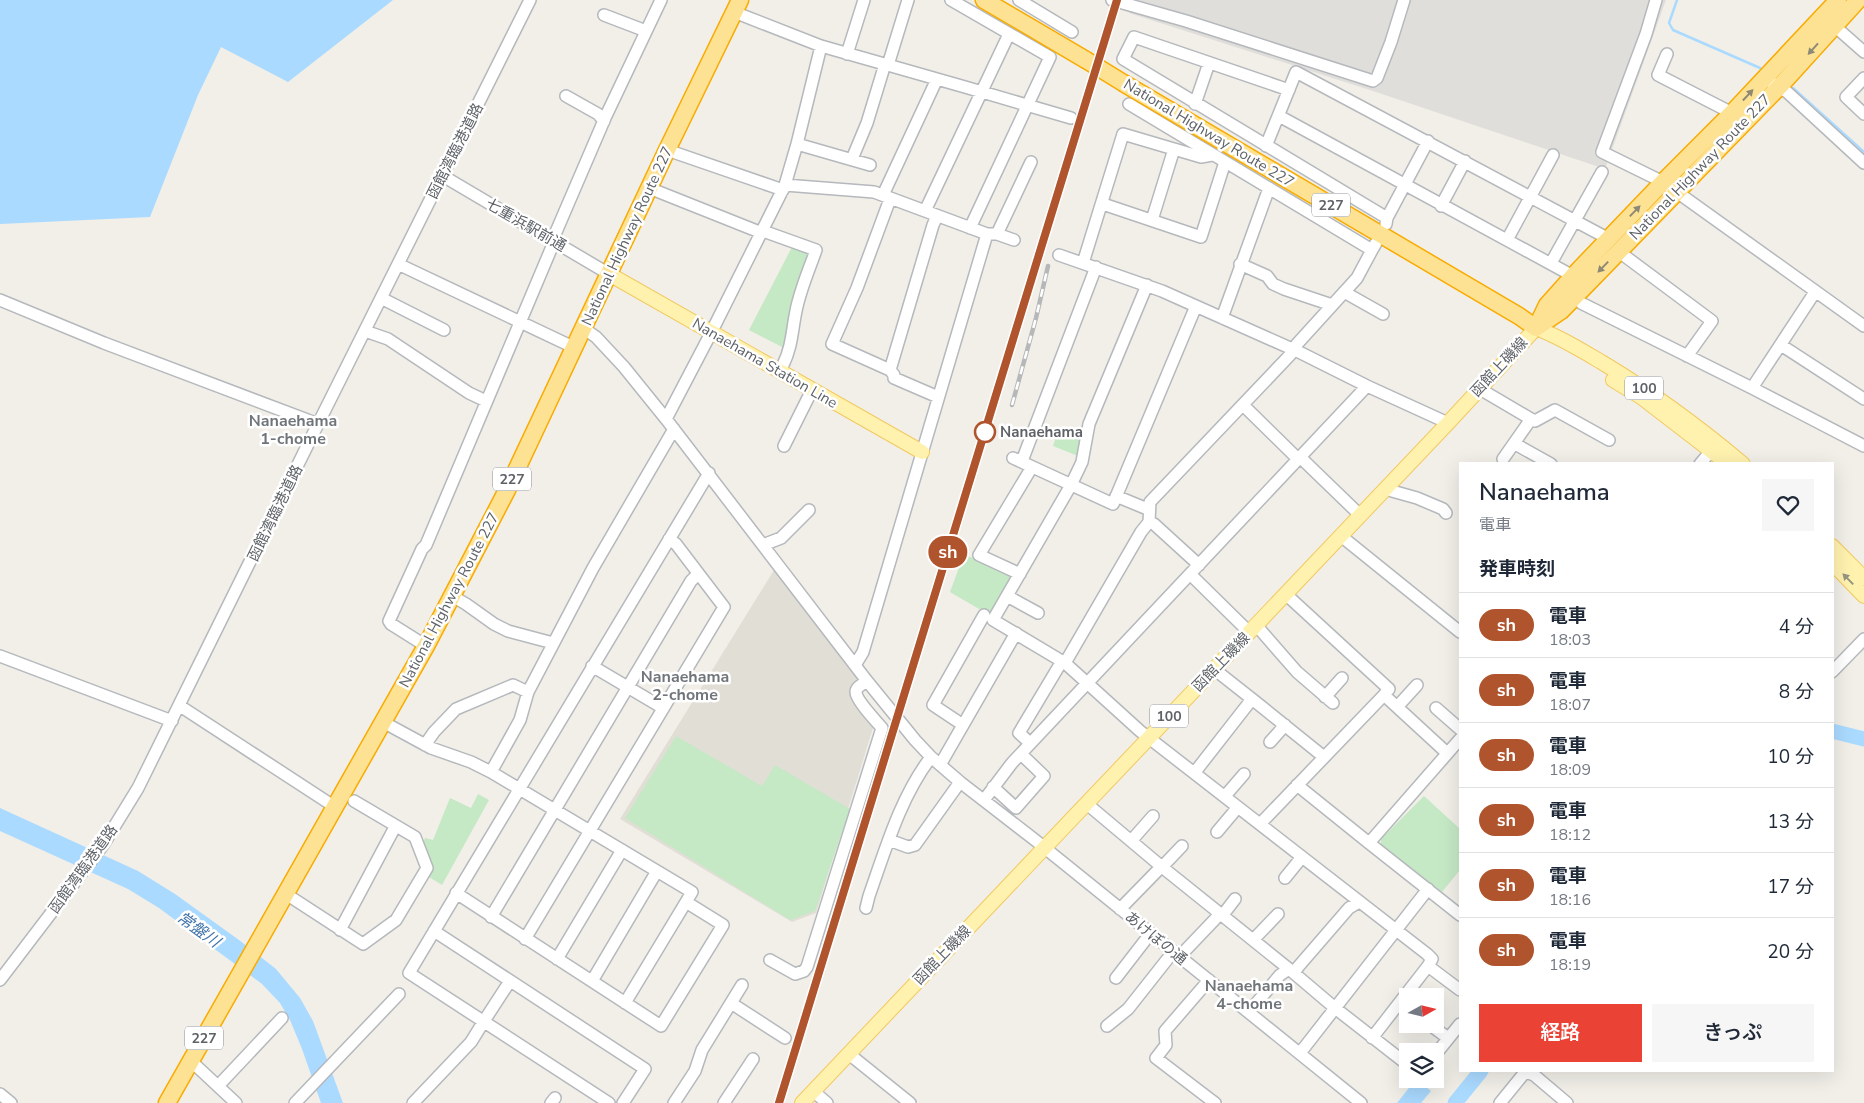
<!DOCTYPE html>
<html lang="ja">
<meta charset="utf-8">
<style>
:root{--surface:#fff;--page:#f6f6f7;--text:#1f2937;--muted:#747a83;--line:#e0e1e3;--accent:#ea4335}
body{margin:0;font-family:"Nunito Sans","Noto Sans JP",sans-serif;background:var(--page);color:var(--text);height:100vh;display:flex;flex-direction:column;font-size:19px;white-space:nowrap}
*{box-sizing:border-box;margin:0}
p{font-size:16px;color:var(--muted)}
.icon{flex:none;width:28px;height:28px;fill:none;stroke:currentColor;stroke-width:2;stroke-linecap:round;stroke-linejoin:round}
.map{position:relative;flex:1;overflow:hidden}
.drawer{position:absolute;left:1459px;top:462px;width:375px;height:610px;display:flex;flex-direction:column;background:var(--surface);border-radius:0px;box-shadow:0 5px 20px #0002}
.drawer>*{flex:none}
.badge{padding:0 10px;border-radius:16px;font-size:18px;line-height:32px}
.needle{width:32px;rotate:82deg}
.tools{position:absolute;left:1399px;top:988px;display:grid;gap:10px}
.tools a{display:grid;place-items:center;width:45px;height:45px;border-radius:0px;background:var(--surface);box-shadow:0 5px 20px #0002;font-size:25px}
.map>.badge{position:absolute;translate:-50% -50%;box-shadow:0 0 0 2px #fff}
h2{padding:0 20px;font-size:19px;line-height:45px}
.round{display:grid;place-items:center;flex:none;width:52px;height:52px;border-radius:0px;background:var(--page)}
.head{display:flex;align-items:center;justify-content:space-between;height:85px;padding:0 20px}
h1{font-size:24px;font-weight:600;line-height:38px}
.primary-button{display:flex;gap:10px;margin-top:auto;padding:10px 20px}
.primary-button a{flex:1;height:58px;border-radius:0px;background:var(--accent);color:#fff;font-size:20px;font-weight:600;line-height:58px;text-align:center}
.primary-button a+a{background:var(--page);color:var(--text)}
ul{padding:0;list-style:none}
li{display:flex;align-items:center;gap:15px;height:65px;padding:0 20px;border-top:1px solid var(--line)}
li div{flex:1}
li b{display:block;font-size:19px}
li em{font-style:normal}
li .badge{min-width:55px;font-weight:700;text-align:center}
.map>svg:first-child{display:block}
</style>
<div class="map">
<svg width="1864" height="1103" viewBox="0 0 1864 1103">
<rect width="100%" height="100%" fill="#f1efe8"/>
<path fill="#e0deda" d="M1133 0H1666L1605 169 1376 92 1129 13Z"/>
<path fill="#e1ded6" d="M774 570 859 678 850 690 852 700 873 728 816 913 792 922 620 819Z"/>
<path fill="#c5e8c5" d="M793 245 812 252 786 349 749 330Z
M1058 430 1081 440 1078 456 1053 446Z
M964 554 1009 575 1011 581 992 612 986 613 950 592Z
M676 736 762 786 775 765 850 809 815 911 790 920 625 818Z
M478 794 489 800 442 885 429 877 434 868 422 845 425 838 433 840 450 798 471 808Z
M1424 796 1460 829V870L1442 892 1381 846V839Z"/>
<path fill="#aadaff" d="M0 0H393L288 82 221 47 198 95 150 217 0 224Z
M0 808 138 871 175 894 239 940 276 969 300 998 313 1021 343 1103H321L302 1049 290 1020 280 1003 262 984 159 908 128 889 0 831Z
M1416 1079 1431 1091 1421 1103H1397Z"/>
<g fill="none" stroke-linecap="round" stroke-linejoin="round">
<path stroke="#aadaff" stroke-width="2.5" d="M1677 0 1669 23 1673 30 1760 68
M1793 88 1864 152"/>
<path stroke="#aadaff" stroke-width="15" d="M1832 731 1864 739
M1455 1103 1481 1071"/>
<g stroke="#b5b8bc" stroke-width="14">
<path id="minor" d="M951 0 1050 57 970 228
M1019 0 1072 32
M1112 0 1186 21 1373 81 1377 78 1391 42 1404 0
M1656 0 1646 34 1602 152 1663 182 1864 326
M734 12 821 46 965 87 1071 118
M604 15 646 31
M1830 22 1864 52
M847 54 864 0
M1667 54 1658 75 1732 113
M888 65 908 0
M1764 78 1787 92 1864 163
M1864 78 1846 97 1864 114
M1289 90 1134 37 1123 59 1387 218
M566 96 598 114 604 121
M1129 104 1372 250 1376 243
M1195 104 1209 63
M1279 116 1573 276
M797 144 870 165
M1266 146 1296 72 1609 239
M667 150 783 190
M852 159 867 123 885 64
M443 176 609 274
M785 185 874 192 987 234H997L1031 162
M649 188 762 233
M883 195 937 79
M890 199 857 288 832 344 890 370 933 225 937 216
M1103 204 1201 237 1225 162
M1441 206 1465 161
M925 211 1009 34
M1152 220 1174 149
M1386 224 1387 218 1428 141
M763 231 816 250C809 270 800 290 796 311 792 330 792 347 783 365
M997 234 1014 240
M1507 240 1553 155
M1618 251 1712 321 1687 356
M1059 255 1162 291 1299 352 1367 386 1448 423
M1083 263 1123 134 1201 157 1212 155
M1551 263 1602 172
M398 264 573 347
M1240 264 1267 276 1273 284 1284 289 1332 305
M1147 285 1089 424 1082 462 1071 485 993 620 1065 663 1140 731 1427 954 1432 959 1428 966 1460 990
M1344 292 1383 314
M381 298 444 330
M0 300 104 343 318 424
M1581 303 1752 388 1864 446
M1222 318 1269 188
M715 325 785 185 797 144 821 46
M583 328 596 337 624 367 666 419 867 681 915 740 931 757 960 782 1035 840 1361 1103
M365 331 388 339 469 393 486 401
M1781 345 1864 399
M890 370 894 375V378L938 397
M1752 388 1815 292
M1480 389 1531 419 1503 459
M1243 405 1298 459
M666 419 711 333
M1531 419 1535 421 1555 410 1609 440
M1515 444 1551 464
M784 446 812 390
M1300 457 1360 515
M1013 458 1113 504 1196 306
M1022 461 1096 267
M1700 464 1711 451
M1392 491 1417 498 1443 509 1446 513
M1116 496 1145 508 1149 509
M1149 522 1154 524 1199 565
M1341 536 1460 632
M768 543 781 538 809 510
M1020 574 979 555 1032 467
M1190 574 1249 632
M452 596 466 604 494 624 508 631 553 643
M1007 596 1038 613
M1291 599 1389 689 1384 695
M1256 625 1297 672 1333 703
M426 646 391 624 389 621 422 549 426 545 554 242 556 232 605 118 661 0
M0 656 172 721
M1065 663 1141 532 1149 522 1150 502 1290 355 1297 344 1357 278 1372 250
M855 665 863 652 987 234
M592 666 663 708
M1214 669 1252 699
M1832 672 1864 639
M1325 697 1342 678
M180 706 335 807
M1397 707 1417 685
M1436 708 1460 729
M383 722 431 748 471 762 491 772 692 892 686 902 723 925 661 1026 456 893
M963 725 933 705 984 615
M1460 739 1369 843 1460 915
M1270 742 1285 725
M1030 743 1019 733 1062 661
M425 745 434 732 456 709 513 685 528 692 593 568 674 429
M940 765 1016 633
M491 772 520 720 528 692
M1195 772 1252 699 1324 757
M1297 785 1369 843
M993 787 1016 808 1044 776 1021 754
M1225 796 1244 774
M984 800 1012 763 1367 386
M1087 804 1162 867 1289 969 1335 1008 1408 1065
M1260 824 1384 695 1447 753
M1217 832 1238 807
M889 840 908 847 915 845 960 782
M1131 841 1153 816
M1162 867 1182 846
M1285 878 1302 857
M286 894 363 944 396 920 427 868 415 837 354 801
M866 908 869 896C886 848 900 798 931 757
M1120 909 1161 867
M1222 916 1235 899
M491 917 691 581 698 574
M340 930 395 827
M434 931 645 1069 623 1103
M525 939 724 607 676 544 669 539
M1253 940 1278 914
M1179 957 1220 914
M557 959 622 850
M770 960 795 974 804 971 807 967 882 728C876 721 856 700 856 692 856 687 863 684 867 681
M1294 973 1298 967 1349 908 1359 902
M1116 978 1150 934
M0 980 103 845 138 788 318 424 530 0
M1209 980 1165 1031 1166 1045 1156 1058 1215 1103
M592 981 657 871
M625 1003 686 902
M731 1003 785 1038
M1249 1012 1280 975 1289 969
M484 1021 510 981
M1429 1024 1448 1038
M1107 1026 1128 1009 1173 952
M1372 1038 1428 966
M1300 1053 1428 889
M849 1054 910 1103
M1435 1055 1460 1024
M191 1061 236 1103
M1526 1072 1534 1075 1567 1103
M218 1086 282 1018
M813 1091 827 1103
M0 1094 11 1103
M295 1103 399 994
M413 1103 471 1042 484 1021
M551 1103 555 1098
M609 1103 409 973 709 473
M674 1103 695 1071 702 1050 742 985
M724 1103 753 1059
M1500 1103 1526 1071"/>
</g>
<g stroke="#f2c960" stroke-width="16">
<path id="major" d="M609 274 922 452
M1536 328C1560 337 1581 350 1603 363 1653 393 1699 427 1743 464
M1613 380 1641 397 1728 464
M1832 546 1864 578
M1832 563 1864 596
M802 1103 1448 423 1536 328"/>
</g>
<g stroke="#f9ab00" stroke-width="19">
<path id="highway" d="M984 0 1086 60
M1125 84 1519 316 1536 328
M1537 326 1547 305 1573 276 1663 182 1732 113 1838 0
M1536 328 1561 311 1779 87 1858 0
M167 1103 426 646 507 490 667 150 740 0"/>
</g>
<use href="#minor" stroke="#fff" stroke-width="11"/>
<use href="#major" stroke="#fff2af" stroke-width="14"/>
<use href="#highway" stroke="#fde293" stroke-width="16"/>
<g stroke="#b6b7b8" stroke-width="4.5">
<path id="rail" d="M1012 405 1036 318 1048 266
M779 1103 1117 0"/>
</g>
<use href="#rail" stroke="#fff" stroke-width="2.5" stroke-dasharray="8" stroke-linecap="butt"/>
<g stroke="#f9ab00" stroke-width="19" stroke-linecap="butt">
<path id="highway-bridge" d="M1086 60 1125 84"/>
</g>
<use href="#highway-bridge" stroke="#fde293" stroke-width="16"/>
</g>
<defs><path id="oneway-solid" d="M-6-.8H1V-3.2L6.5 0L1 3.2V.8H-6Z" transform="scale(1.25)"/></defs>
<g fill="#8e8975">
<use href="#oneway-solid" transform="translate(1813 49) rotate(132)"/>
<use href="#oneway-solid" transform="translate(1748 95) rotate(-47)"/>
<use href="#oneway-solid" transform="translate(1635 211) rotate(-46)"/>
<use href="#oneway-solid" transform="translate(1603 267) rotate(134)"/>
</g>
<use fill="#979581" href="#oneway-solid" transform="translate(1848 579) rotate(-134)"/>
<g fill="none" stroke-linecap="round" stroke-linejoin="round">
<g stroke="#fff" stroke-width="11">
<path id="line" d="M779 1103 1117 0"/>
</g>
<use href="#line" stroke="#b0542d" stroke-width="8"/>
</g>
<circle fill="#fff" stroke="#b0542d" stroke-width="2.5" cx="985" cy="432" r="10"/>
<g text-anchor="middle" stroke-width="5" stroke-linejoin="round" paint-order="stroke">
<g fill="#fff" stroke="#8f9295" stroke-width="1">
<rect x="1312" y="193.5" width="38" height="23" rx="4"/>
<rect x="1625" y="376.5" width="38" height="23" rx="4"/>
<rect x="493" y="467.5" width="38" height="23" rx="4"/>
<rect x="1150" y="704.5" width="38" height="23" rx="4"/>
<rect x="185" y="1026.5" width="38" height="23" rx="4"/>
</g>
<g font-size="14" font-weight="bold" fill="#5f6368">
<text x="1331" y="210">227</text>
<text x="1644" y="393">100</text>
<text x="512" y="484">227</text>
<text x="1169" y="721">100</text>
<text x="204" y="1043">227</text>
</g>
<g font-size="15" fill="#5f6368" stroke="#fff">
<text transform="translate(1209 133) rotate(31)" y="5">National Highway Route 227</text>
<text transform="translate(455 151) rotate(-63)" y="5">函館湾臨港道路</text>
<text transform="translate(1700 167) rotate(-46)" y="5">National Highway Route 227</text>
<text transform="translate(526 225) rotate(30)" y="5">七重浜駅前通</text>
<text transform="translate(627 236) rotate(-65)" y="5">National Highway Route 227</text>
<text transform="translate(765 363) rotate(30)" y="5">Nanaehama Station Line</text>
<text transform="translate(1499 367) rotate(-47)" y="5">函館上磯線</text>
<text transform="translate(275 513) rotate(-64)" y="5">函館湾臨港道路</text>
<text transform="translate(449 600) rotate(-62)" y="5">National Highway Route 227</text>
<text transform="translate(1221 662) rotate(-46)" y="5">函館上磯線</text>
<text transform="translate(83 869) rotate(-54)" y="5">函館湾臨港道路</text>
<text transform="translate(1156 938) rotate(39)" y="5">あけぼの通</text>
<text transform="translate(942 955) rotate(-46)" y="5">函館上磯線</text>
</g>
<g font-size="15" font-weight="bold" fill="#5f6368" stroke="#fff" text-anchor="start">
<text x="1000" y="437">Nanaehama</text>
</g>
<g font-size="16" font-weight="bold" fill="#70757a" stroke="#fff">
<text x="293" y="426">Nanaehama<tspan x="293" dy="18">1-chome</tspan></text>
<text x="685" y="682">Nanaehama<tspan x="685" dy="18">2-chome</tspan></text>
<text x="1249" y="991">Nanaehama<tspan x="1249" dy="18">4-chome</tspan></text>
</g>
<g font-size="16" font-style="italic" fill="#4174aa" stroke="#fff">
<text transform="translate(199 929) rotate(36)" y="6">常盤川</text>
</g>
</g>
</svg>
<div class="tools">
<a><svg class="needle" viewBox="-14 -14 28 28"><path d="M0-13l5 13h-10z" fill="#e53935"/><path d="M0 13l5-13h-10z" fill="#747a83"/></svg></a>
<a><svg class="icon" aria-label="layers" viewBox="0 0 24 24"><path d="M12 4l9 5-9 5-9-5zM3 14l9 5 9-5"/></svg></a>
</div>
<b class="badge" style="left:948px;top:552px;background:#b0542d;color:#fff">sh</b>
<section class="drawer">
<div class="head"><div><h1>Nanaehama</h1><p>電車</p></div><a class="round"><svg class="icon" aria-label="heart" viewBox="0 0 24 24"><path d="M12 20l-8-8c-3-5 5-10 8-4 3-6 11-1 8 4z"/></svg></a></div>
<h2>発車時刻</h2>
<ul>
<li><span class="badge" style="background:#b0542d;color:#fff">sh</span><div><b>電車</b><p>18:03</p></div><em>4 分</em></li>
<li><span class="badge" style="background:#b0542d;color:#fff">sh</span><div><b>電車</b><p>18:07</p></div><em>8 分</em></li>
<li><span class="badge" style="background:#b0542d;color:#fff">sh</span><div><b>電車</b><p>18:09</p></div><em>10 分</em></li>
<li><span class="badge" style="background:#b0542d;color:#fff">sh</span><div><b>電車</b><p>18:12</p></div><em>13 分</em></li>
<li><span class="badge" style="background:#b0542d;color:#fff">sh</span><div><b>電車</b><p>18:16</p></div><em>17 分</em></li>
<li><span class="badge" style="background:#b0542d;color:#fff">sh</span><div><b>電車</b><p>18:19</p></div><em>20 分</em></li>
</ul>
<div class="primary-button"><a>経路</a><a>きっぷ</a></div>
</section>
</div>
